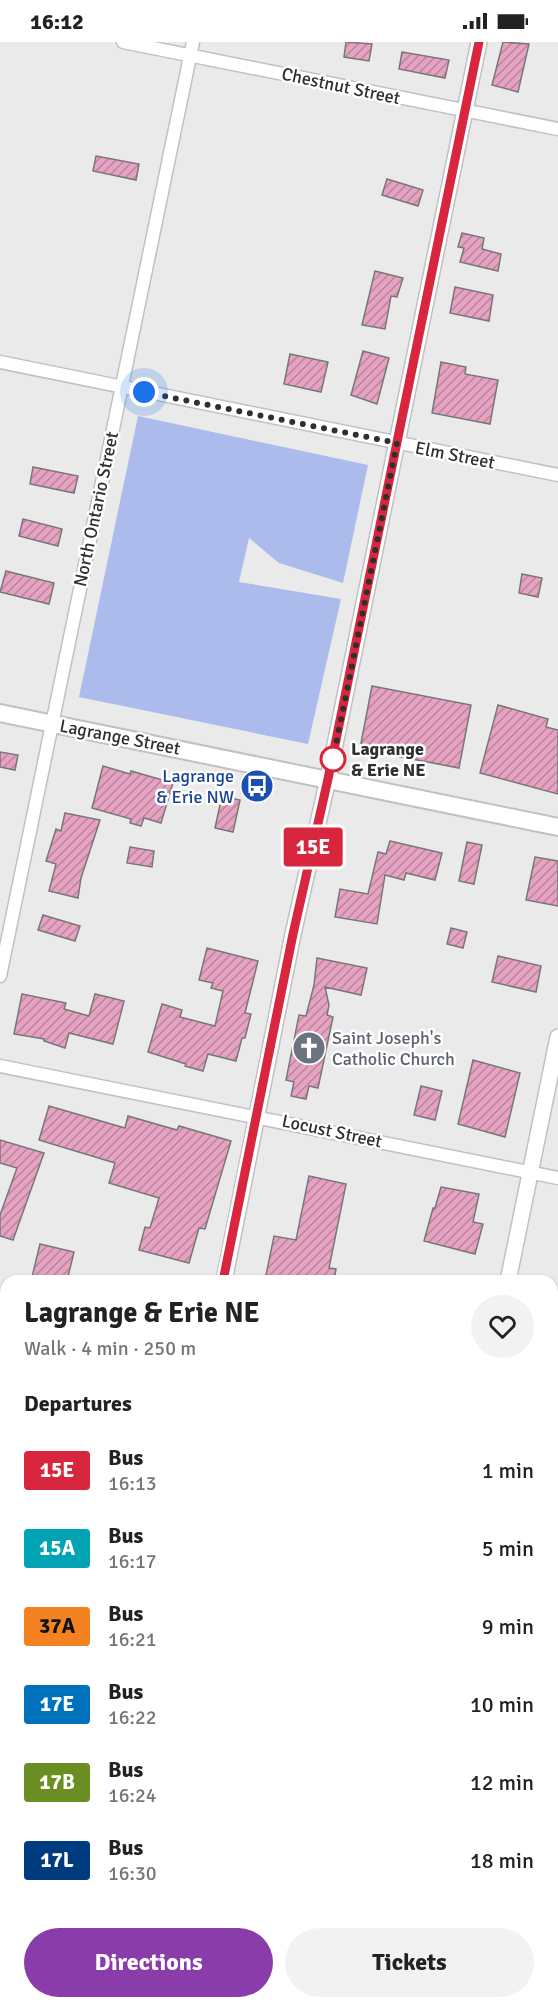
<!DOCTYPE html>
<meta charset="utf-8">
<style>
:root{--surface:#fff;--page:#f2f2f2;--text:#222;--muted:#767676;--accent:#8b3cab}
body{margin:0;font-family:Signika,sans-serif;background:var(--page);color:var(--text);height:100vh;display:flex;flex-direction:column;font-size:22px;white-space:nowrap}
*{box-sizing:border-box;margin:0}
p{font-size:20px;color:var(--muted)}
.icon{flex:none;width:33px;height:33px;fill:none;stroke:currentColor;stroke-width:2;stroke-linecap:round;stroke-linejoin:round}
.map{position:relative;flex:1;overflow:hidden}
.sheet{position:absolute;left:0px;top:1233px;width:558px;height:734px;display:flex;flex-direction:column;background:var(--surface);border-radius:18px 18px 0 0;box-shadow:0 2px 4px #0004}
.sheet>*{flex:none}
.badge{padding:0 12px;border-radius:4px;font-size:21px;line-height:39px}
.you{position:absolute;width:30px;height:30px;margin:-15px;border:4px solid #fff;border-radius:50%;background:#1a73e8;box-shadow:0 0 0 9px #1a73e833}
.map>.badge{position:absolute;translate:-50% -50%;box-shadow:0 0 0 3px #fff}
h2{padding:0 24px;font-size:22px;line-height:54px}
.round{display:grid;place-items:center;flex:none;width:63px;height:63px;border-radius:32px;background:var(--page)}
.head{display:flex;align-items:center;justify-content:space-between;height:102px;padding:0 24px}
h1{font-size:28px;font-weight:700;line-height:45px}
.primary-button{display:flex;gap:12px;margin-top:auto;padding:12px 24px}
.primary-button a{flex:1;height:69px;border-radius:36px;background:var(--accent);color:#fff;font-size:24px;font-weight:700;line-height:69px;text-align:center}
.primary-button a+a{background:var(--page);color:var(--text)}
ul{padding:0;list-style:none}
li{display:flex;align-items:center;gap:18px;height:78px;padding:0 24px}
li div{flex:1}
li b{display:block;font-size:22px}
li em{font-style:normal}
li .badge{min-width:66px;font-weight:700;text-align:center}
.status{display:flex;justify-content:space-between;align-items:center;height:42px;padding:0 30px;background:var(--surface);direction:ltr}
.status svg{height:16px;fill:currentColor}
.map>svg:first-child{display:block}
</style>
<div class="status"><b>16:12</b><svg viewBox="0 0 49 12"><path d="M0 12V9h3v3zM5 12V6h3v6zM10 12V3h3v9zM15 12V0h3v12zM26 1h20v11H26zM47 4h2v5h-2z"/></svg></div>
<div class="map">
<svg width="558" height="1966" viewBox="0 0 558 1966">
<defs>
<pattern id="building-hatch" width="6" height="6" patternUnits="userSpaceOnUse" patternTransform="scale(1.5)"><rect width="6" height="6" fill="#e5a2c1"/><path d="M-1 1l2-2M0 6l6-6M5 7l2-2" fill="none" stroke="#ba849d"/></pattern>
</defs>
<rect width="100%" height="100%" fill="#eaeaeb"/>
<path fill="#eed9e7" d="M0 1648 6 1650V1960H552V1770L558 1771V1966H0Z"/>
<path fill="#aabbec" d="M138 374 368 423 343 541 279 521 249 496 239 540 341 557 308 702 79 655Z"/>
<path fill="url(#building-hatch)" stroke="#787778" stroke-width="1.5" d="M346 0 372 2 369 19 344 15Z
M503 0 529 2 518 50 492 43Z
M402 10 449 18 445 36 399 27Z
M96 114 139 122 136 138 93 129Z
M387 137 423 148 418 164 382 153Z
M462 191 484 196 482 207 501 212 498 229 460 220 464 206 458 205Z
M375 229 403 236 397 255 391 254 385 287 362 283Z
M455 245 493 253 489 279 450 271Z
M363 309 389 316 377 362 351 353Z
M290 312 328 320 321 350 284 342Z
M441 320 466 325 465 332 498 338 490 382 432 371Z
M33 425 78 434 74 451 30 442Z
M23 477 62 487 58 504 19 494Z
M6 529 54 541 49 562 0 550Z
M522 532 542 536 538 555 519 551Z
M372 644 471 663 459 726 365 708 361 701Z
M498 663 548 677 546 685 558 688V752L480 731Z
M0 710 18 713 15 728 0 725Z
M103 724 130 732 131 729 173 741 161 781 144 776 141 784 130 781 131 777 92 766Z
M222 754 240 758 233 790 215 786Z
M65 771 100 778 81 836 78 856 49 849 56 822 46 819 56 787 61 789Z
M390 799 442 811 435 838 406 831 404 838 385 833 377 882 335 875 340 847 368 852 378 810 386 812Z
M467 800 482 803 474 842 459 839Z
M130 805 154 809 152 825 127 821Z
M535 815 558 819V864L526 858Z
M43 873 80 884 75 899 38 888Z
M451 886 467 890 463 906 447 902Z
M207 906 258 919 245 971 251 972 245 996H242L236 1019 208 1012 203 1029 185 1024 186 1022 148 1010 162 962 182 968 180 975 215 984 223 949 211 946 213 941 199 938Z
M498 914 541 924 536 950 492 940Z
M317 916 367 926 361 953 325 945 329 963 327 973 333 975 318 1046 309 1044 306 1057 291 1054 294 1040 286 1038 299 973 306 974 314 943Z
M22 952 66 961 64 967 89 974 95 952 124 959 113 1002 69 991 65 1006 44 999V997L14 992Z
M473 1018 520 1031 505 1095 458 1082Z
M421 1044 442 1049 435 1078 414 1073Z
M49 1064 125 1086 128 1074 177 1088 179 1084 231 1099 205 1187 199 1186 189 1221 139 1208 145 1185 150 1186 159 1156 109 1141 115 1121 39 1098Z
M0 1098 44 1111 13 1198 0 1194V1173L17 1126 0 1121Z
M309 1134 346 1142 329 1226 336 1227 334 1239H294L266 1233 274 1194 296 1198Z
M441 1145 479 1152 473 1180 483 1182 475 1212 424 1199 433 1166H435Z
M40 1202 74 1210 67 1239H49L32 1235Z"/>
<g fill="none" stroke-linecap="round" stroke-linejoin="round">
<g stroke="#c0c1c2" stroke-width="15">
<path id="minor" d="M123 0 558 87
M0 320 558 433
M0 934 193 0
M0 1024 558 1136
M0 1366 6 1367
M552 1481 558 1482"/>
</g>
<g stroke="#c0c1c2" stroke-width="18">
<path id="tertiary" d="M224 1239 293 892 328 737 479 0
M508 1239 558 995
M357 1966 358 1960"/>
</g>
<g stroke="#c0c1c2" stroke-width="20">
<path id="secondary" d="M0 671 558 785"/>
</g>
<g stroke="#c0c1c2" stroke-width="22">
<path id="primary" d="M0 1675 6 1676
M0 1713 6 1714
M552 1788 558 1789
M552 1827 558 1828
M69 1966 70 1960"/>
</g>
<use href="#minor" stroke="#fff" stroke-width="12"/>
<use href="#tertiary" stroke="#fff" stroke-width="15"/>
<use href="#secondary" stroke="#fff" stroke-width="16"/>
<use href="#primary" stroke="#fff" stroke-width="20"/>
</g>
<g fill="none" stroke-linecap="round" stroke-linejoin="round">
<g stroke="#fff" stroke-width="14">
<path id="line" d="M223 1239 293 892 328 737 479 0"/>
</g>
<use href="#line" stroke="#d7263d" stroke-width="9"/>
<path stroke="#2f2f30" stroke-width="6" stroke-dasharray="0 10.8" d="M144 350 397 401 333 717"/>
</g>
<defs>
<g id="bus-disc" transform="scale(1.725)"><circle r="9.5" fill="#1a4fb4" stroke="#fff"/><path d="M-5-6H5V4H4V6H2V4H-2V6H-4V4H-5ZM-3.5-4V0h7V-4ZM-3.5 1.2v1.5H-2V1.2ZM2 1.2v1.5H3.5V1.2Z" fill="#fff"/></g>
<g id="church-disc" transform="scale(1.725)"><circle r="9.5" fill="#6b7280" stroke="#fff"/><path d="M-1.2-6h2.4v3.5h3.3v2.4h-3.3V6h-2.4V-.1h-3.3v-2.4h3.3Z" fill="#fff"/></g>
</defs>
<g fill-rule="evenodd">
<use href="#bus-disc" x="257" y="744"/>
<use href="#church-disc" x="309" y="1006"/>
</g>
<circle fill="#fff" stroke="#d7263d" stroke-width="3" cx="333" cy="717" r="12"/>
<g text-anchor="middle" stroke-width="5" stroke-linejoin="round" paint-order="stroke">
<g font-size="18" fill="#2f2f30" stroke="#fff">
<text transform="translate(341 44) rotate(12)" y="6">Chestnut Street</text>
<text transform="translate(455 413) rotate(11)" y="6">Elm Street</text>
<text transform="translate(96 467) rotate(-78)" y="6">North Ontario Street</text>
<text transform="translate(120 695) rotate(11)" y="6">Lagrange Street</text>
<text transform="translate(332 1089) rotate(12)" y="6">Locust Street</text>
</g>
<g font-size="18" font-weight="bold" fill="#2f2f30" stroke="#fff" text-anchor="start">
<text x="351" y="713">Lagrange<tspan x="351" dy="21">&amp; Erie NE</tspan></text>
</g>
<g font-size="18" fill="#164399" stroke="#fff" text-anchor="end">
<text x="234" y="740">Lagrange<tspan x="234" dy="21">&amp; Erie NW</tspan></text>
</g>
<g font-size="18" fill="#5b616d" stroke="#fff" text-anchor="start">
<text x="332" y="1002">Saint Joseph's<tspan x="332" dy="21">Catholic Church</tspan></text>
</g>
</g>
</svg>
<div class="you" style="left:144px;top:350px"></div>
<b class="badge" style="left:313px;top:805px;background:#d7263d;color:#fff">15E</b>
<section class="sheet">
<div class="head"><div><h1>Lagrange &amp; Erie NE</h1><p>Walk · 4 min · 250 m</p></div><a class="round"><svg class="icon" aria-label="heart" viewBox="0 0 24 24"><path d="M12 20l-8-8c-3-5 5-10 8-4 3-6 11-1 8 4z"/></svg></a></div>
<h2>Departures</h2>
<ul>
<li><span class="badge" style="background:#d7263d;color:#fff">15E</span><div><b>Bus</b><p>16:13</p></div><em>1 min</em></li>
<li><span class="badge" style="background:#00a3b4;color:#fff">15A</span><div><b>Bus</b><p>16:17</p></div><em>5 min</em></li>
<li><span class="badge" style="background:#f58220;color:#111">37A</span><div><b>Bus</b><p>16:21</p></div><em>9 min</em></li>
<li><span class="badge" style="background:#0072bc;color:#fff">17E</span><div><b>Bus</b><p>16:22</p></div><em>10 min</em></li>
<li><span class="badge" style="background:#6b8e23;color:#fff">17B</span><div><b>Bus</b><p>16:24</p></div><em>12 min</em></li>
<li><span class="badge" style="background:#003b80;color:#fff">17L</span><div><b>Bus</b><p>16:30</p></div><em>18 min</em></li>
</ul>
<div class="primary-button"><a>Directions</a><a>Tickets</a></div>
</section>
</div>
